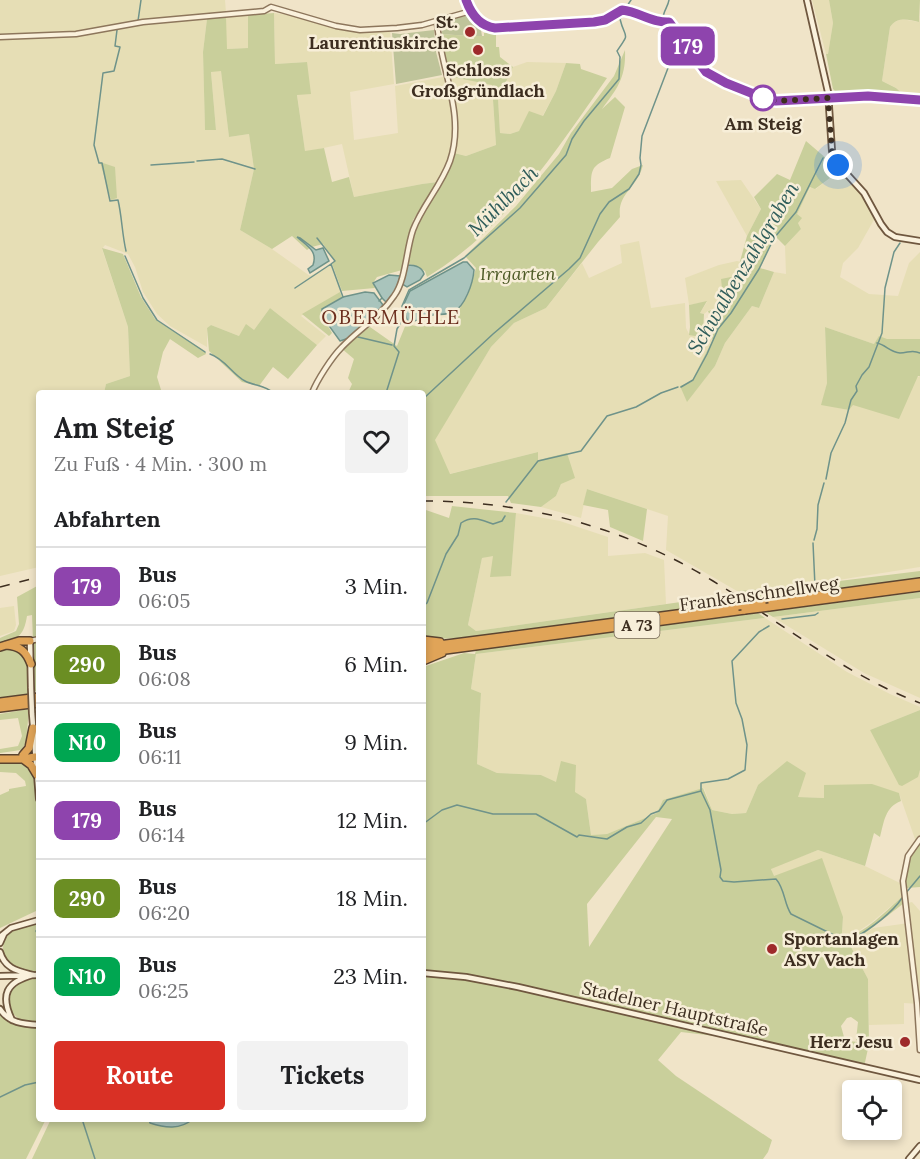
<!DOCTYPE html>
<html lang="de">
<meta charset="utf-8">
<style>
:root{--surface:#fff;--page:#f2f2f2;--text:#202124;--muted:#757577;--line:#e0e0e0;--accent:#d93025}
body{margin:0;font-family:Lora,serif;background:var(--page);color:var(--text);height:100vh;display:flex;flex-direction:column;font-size:22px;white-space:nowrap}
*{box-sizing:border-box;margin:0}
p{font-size:20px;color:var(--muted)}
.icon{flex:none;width:33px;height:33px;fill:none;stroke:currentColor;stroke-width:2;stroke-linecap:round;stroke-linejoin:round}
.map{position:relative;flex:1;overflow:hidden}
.sheet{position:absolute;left:36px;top:390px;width:390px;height:732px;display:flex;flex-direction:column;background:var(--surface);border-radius:6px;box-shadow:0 3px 9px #0003}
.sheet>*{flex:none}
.badge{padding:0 12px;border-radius:9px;font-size:21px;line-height:39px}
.tools{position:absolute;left:842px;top:1080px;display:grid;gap:12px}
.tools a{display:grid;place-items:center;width:60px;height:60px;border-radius:6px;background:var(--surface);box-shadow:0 3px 9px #0003;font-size:30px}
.you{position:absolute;width:30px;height:30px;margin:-15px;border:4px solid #fff;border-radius:50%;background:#1a73e8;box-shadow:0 0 0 9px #1a73e833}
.map>.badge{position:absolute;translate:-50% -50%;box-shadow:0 0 0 3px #fff}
h2{padding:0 18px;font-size:22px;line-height:54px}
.round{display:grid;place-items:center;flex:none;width:63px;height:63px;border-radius:6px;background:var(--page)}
.head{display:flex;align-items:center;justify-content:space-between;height:102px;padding:0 18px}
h1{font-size:28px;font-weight:700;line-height:45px}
.cta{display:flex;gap:12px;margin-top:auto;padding:12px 18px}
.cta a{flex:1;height:69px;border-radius:6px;background:var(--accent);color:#fff;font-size:24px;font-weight:700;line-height:69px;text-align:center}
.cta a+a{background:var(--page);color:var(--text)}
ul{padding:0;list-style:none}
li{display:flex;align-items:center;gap:18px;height:78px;padding:0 18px;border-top:2px solid var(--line)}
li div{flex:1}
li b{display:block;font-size:22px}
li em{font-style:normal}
li .badge{min-width:66px;font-weight:700;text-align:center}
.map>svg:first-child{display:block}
</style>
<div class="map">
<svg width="920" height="1159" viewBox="0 0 920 1159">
<rect width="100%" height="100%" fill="#f0e4c8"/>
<path fill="#e6deb5" d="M0 0H225L226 13 141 21 80 33 0 35Z
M812 0H829L833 23 828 54H826Z
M274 13 290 15 350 31 390 30 394 84 350 92 354 140 398 133 395 86 448 76H509L513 67 527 62 566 63 556 91 542 117 519 131 510 134 500 133 498 98 492 86 496 145 466 156 454 153 438 182 422 184 354 197 342 144 305 152 297 94H310L306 62 275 64Z
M248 15 249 48 226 49V17Z
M920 17V97L905 96 896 88 882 81 890 27 893 23 901 19 919 22Z
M207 19 203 52 205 130H216L211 71 221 70 229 137 249 134 254 169 240 230 272 249 310 276 332 264 342 291 301 316 326 336 317 345 270 308 254 330 239 336 211 325 207 328V347L170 326 157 314 143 292 135 267 128 254 105 245 102 249 128 327 130 376 106 384 104 393H39V567L0 576V38L88 35 136 24Z
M837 173 843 178 845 177 864 198 875 218 858 248 843 263 840 277 869 294 898 296 909 263 920 252V339H887L874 344 825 327 827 383 822 404 849 410 852 405 920 376V567L807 585 737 591 666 550 668 516 587 489 581 518 541 507 556 496 561 484 545 458 538 460V452L449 474 434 440 491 347 514 323 546 308 582 263 589 278 622 263 620 245 639 241 651 308 685 303 686 328 689 334 713 339 691 382 687 401 715 366 725 343 752 306 759 308 774 272 786 274 785 246 801 229 798 223 796 214 811 187 816 189Z
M741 180 761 209 747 236 716 181Z
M737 261 741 262 725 306 709 310 704 314 700 313 707 302 689 305 685 278 719 265Z
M516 513 560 521 608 537V556L645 553 664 560 666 604 476 631 468 625 482 558 493 555 511 576Z
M920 598V698L864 673 773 617Z
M14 606 16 625 14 631 0 636V608Z
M765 618 847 672 890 694 920 707V710L870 730 917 777 920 770V838L916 842 899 793 825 785 824 798 798 797 758 785 746 813 732 814 712 810 704 788 657 813 607 834 591 835 586 799 541 775 497 773 477 764 481 693 471 689 476 654Z
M818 850 865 866 902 884 903 896 872 922 850 937 845 938 842 934 843 917 773 876 771 868Z
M912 902 920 911V1021L919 1004 904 1003V1024L869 1025 868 979 850 945 873 928 909 923 908 903Z"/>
<path fill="#c9cf9b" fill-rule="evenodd" d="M829 0H920L919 22C908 20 898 16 890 27L882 81 896 88 905 96 838 94 833 89 826 54H828L833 23Z
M274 13 275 64 307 62 311 94 297 95 305 151 324 148 332 182 349 177 354 197 422 184 438 182 413 220 402 270 377 277 373 283 375 288 342 291 332 264 335 261 323 244 312 247 298 237 310 248 307 250 292 236 272 249 240 230 254 169 249 134 229 137 221 71 211 72 216 130H205L203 52 207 19 226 17 227 49 248 48V15Z
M492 32 496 33V47H499L500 57 513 67 498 98 500 133 510 134 519 131 529 111 543 116 556 91 566 63 580 64 581 69 607 78C556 151 505 230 427 277L425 271 414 265 405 264 416 226 443 183 454 153 466 156 496 145 492 85 448 76 441 46V34L469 36V39H474V36H484V33Z
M625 50C626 77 618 88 602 109L615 97 625 107 610 158C590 166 591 171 591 192L612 188 632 169 643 165C637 189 617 193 620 217L598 242 546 308 514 323 491 347 435 440 450 474 538 452V460L567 453 575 478 561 484 556 496 541 507 511 503 508 496H423V393H348L352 384 348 378 354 359 341 348 370 327 397 346 406 324 416 326 452 317 457 313 468 295 476 268 465 256 516 206 559 154 571 133 614 76Z
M806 141 827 159 837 173 815 189 810 187 797 214 802 218 798 223 801 229 785 246 775 236 760 268 774 272 759 308 752 306 725 343 715 366 687 402 680 386 691 382 713 339 689 335 690 327 689 305 707 301 700 313 704 314 703 333 705 335 712 334 714 326 708 311 724 306 721 279 736 276 747 236 761 209 754 197 777 174 790 180Z
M100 162 115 167 117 198 111 200Z
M102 248 123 254 141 297 155 319 205 351 206 354 198 358 170 339 163 352 157 377 162 393H104L106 384 130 376 128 327Z
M340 292 342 297 322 309V316L332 333 329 336 302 314Z
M270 308 317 345 288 379 273 367 259 386 242 382 209 351 207 328 211 325 239 336 246 324 254 330Z
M825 327 874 344 879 336 887 339H920V376H918L899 419 853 405 849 410 821 405 827 383Z
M587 489 647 509 643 541 610 527 608 510 583 505Z
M452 506 516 513 511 576 490 577 493 556 482 558 468 625 476 631 730 595 740 601 475 637 438 639 423 643V509L449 518Z
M920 571V578L751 600 737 591 807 585Z
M39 585V691H35L32 615 27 616C24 634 19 640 0 644V638L16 631 19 624 17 597Z
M920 592V598L773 617 765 612Z
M758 613 765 618 476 654 471 689 481 693 477 764 497 773 541 775 556 782 561 761 576 765 575 792 586 799 591 835 607 834 657 813 663 800 703 788 712 810 732 814 746 813 758 785 787 761 806 773 798 797 824 798V785L872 784 899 793 901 801C885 807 884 822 880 837L874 833 865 866 818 850 771 869 774 876 822 858 843 917 842 933 845 938C864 934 888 909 903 896L904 903 850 945 868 979 869 1044 864 1067 749 1040 681 1032 658 1060 676 1076 772 1140 768 1152 763 1159H32L51 1119H149L188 1123 193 1119H423V667L464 653 475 654 476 650ZM656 817 672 819 589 947 587 904ZM851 1017 858 1022 856 1040 864 1043 850 1041V1037H844L841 1026 847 1018Z
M7 647 22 651 28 665V694L0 698V649Z
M29 709 26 743 21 750 0 753V749L18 746 22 736 18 718 0 720V714Z
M920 710V770L918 777 902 786 899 785 870 730Z
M0 761 26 762 33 773 39 824V907L36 911 0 928V795L9 791V789L26 786 25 781 16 773 0 772Z
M920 838V887L907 888C903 869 907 852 920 838Z
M39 924V971C30 971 19 971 12 966 0 958 0 939 12 931 19 927 30 926 39 924Z
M39 979V1023L20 1020 9 1010C8 984 11 979 39 979Z
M0 1013C11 1026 23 1027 39 1026V1119H46L26 1159H0Z"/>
<path fill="#bfc49a" d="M471 15V18L481 30 482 36H474L473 27 467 29 469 36 441 34C447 18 455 18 471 15Z
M434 30 436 52 442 75 396 84 392 33 400 34Z"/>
<path fill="#a9c4bc" stroke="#6f938a" stroke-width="1.5" d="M297 237 300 238 316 250 323 248 329 261 310 273 308 269 313 265C318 251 307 246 297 237Z
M463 262H467L474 270C473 283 465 307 453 312 447 315 440 314 433 315 425 317 418 321 410 322L407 320 403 306 410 291Z
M407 265C414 265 422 266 424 274L420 280 407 287 402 284Z
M389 275 400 276 396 292 387 303 382 298 373 283Z
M365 292 374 293 383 305C372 319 357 337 340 341L322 316V309L343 297Z
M193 1119C180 1130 165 1128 150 1123L149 1120Z"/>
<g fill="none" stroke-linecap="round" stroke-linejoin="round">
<path stroke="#6f938a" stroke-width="1.5" d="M627 6 631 0
M136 21H138L141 0
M117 30 115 46 120 47 114 71 103 73 94 145 99 163H102L110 201 118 200C122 217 122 234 126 251
M197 161 222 159 255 169
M151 165 194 162
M317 238 335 261 331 264 343 297
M125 256 143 298 157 320 205 352
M295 288 331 264
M379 301 382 298
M358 337 392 345
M877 343C886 345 890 352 900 353 908 353 912 349 920 353
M210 354C225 359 232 374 245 381 254 386 266 385 273 393
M681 387 693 380 707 354 718 329 731 313 759 269 774 238 796 212 823 158
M386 393 399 352 394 346 397 329 404 317 402 306 409 290 464 258 520 208 566 155 572 139 584 121 619 79 620 57 617 51C631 31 625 40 620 19L624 13
M423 399 493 334 569 269 580 258 600 214 609 202 629 189 639 174 641 165 640 158 642 136 668 68C670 51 663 35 663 19 663 11 668 7 669 0
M826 479 831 453 845 423 851 400 857 391 856 386 862 375 869 367 882 333 885 288 894 252 900 243
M506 502 538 461 581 451 607 416 636 407 661 393 678 387
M814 540 817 529 818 505 824 483
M813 543 815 586
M423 606 427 603 446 554 458 535 461 523C473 515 481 520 493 524L502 521 505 516
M782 619 815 615 818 613
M701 791V783L728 779 745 770 747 745 742 719 736 703 732 661 759 632 769 626
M423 824 442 810 457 805 493 814H536L577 837 579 835 607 839 627 827 641 823 651 814 659 811 667 800 701 791 710 810 721 870 720 877 723 881 734 882 776 879C785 889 784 904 791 914L848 942C867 931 890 916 902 898
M905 894 920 876
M36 931 39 937
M0 1097 25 1085 39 1082
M82 1119 95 1159"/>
<g stroke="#8d765c" stroke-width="7">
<path id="tertiary" d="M466 0C471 14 480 26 495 28L596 22 624 10 638 13 655 22H669L694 53 703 69 726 83 772 101 828 98
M0 37 76 34 143 22 264 11 271 7 336 26 360 30 397 28 422 25 471 11
M312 393C317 380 332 357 342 347 359 329 380 317 394 296 406 280 406 250 413 230 422 206 441 186 450 161 466 114 440 69 437 22
M30 641 39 639
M920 839 908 856 903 881 917 1003 920 1050"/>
</g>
<g stroke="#6f573f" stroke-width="8">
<path id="secondary" d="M807 0 828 92 832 151 835 161 864 193 881 224 887 232 895 237 920 241
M828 98 868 96 920 100
M30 641 31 688
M32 713 39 799
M0 937 11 928 39 920
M0 943 4 934
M0 952C5 969 18 971 33 975
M423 973 466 977 518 987 920 1080
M0 976 39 975
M0 1009C9 1023 23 1024 39 1025
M12 1020C0 995 6 982 33 975
M909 1159 920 1146"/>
</g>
<g stroke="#5b4430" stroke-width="10">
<path id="motorway" d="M762 603 920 582
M769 607 920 587
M423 640 440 642
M6 645C20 646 26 651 31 664
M0 647 19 641H30
M423 647 738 606
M423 653 745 610
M423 661 442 653
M0 702 39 697
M0 708 39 703
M23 755 29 748 33 728
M0 759H23L35 757
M23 759 31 765 37 775"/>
</g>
<use href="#tertiary" stroke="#faf1dc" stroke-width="4"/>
<use href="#secondary" stroke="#faf1dc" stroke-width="4.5"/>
<use href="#motorway" stroke="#e0a458" stroke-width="7"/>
<path stroke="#3d2e20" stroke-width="1.5" stroke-dasharray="10 10" stroke-linecap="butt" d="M423 501C526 501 625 527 713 581 782 623 844 674 920 703
M0 587 39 577"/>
<g stroke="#6f573f" stroke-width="8" stroke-linecap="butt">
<path id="secondary-bridge" d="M31 688 32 713"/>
</g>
<g stroke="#5b4430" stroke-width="10" stroke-linecap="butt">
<path id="motorway-bridge" d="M738 606 762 603
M745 610 769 607"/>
</g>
<use href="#secondary-bridge" stroke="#faf1dc" stroke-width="4.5"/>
<use href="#motorway-bridge" stroke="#e0a458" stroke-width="7"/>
</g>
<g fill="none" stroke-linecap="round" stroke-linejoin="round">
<g stroke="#fff" stroke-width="14">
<path id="line" d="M466 0C471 14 480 26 495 28L594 22 605 20 622 10C640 12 651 23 669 22L706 72 726 83 766 99 776 101 868 96 920 100"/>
</g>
<use href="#line" stroke="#8e44ad" stroke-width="9"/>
<path stroke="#3d2e20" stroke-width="6" stroke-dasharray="0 10.8" d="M763 98 776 101 828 98 832 151 838 165"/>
</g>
<g fill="#9e2a2b" stroke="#f7eed8" stroke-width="2">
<circle cx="470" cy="32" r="6"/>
<circle cx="478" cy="50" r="6"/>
<circle cx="772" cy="949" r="6"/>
<circle cx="905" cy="1042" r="6"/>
</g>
<circle fill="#fff" stroke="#8e44ad" stroke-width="3" cx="763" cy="98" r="12"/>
<g text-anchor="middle" stroke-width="5" stroke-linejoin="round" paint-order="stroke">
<rect fill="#f7eed8" stroke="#756857" stroke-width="1.5" x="614.5" y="612" width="45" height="26" rx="4.5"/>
<g font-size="16" font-weight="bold" fill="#3d2e20">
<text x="637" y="631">A 73</text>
</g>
<g font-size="18" font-weight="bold" fill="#3d2e20" stroke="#f7eed8" text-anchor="end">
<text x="458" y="28">St.<tspan x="458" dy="21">Laurentiuskirche</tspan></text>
<text x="478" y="76" text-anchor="middle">Schloss<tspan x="478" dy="21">Großgründlach</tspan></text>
<text x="784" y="945" text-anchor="start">Sportanlagen<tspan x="784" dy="21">ASV Vach</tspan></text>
<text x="893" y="1048">Herz Jesu</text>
</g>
<g font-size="18" font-weight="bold" fill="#3d2e20" stroke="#f7eed8">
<text x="763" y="130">Am Steig</text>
</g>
<g font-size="18" font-style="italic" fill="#4d5a26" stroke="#f7eed8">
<text x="518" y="280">Irrgarten</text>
</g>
<g font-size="18" fill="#3d2e20" stroke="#f7eed8">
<text transform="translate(759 594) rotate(-8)" y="6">Frankenschnellweg</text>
<text transform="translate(675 1009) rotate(13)" y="6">Stadelner Hauptstraße</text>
</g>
<g font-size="20" font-style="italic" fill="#2f5d5a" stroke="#f7eed8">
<text transform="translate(503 201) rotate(-45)" y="7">Mühlbach</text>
<text transform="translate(743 268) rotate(-59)" y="7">Schwalbenzahlgraben</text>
</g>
<g font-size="20" letter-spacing="1.5" fill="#6b2e1e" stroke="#f7eed8">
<text x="391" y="324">OBERMÜHLE</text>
</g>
</g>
</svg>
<div class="tools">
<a><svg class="icon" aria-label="locate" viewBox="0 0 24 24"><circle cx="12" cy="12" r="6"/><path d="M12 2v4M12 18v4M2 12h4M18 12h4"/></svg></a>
</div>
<div class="you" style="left:838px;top:165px"></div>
<b class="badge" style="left:688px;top:46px;background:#8e44ad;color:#fff">179</b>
<section class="sheet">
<div class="head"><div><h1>Am Steig</h1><p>Zu Fuß · 4 Min. · 300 m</p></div><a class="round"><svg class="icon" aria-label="heart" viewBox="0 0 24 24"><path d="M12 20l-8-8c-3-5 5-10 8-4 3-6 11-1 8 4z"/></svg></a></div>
<h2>Abfahrten</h2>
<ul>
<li><span class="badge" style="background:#8e44ad;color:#fff">179</span><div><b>Bus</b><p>06:05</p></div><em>3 Min.</em></li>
<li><span class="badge" style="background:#6b8e23;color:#fff">290</span><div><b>Bus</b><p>06:08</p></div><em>6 Min.</em></li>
<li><span class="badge" style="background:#00a651;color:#fff">N10</span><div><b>Bus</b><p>06:11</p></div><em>9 Min.</em></li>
<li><span class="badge" style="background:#8e44ad;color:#fff">179</span><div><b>Bus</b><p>06:14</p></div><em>12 Min.</em></li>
<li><span class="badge" style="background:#6b8e23;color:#fff">290</span><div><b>Bus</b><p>06:20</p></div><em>18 Min.</em></li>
<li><span class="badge" style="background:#00a651;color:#fff">N10</span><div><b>Bus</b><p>06:25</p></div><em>23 Min.</em></li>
</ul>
<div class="cta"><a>Route</a><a>Tickets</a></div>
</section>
</div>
